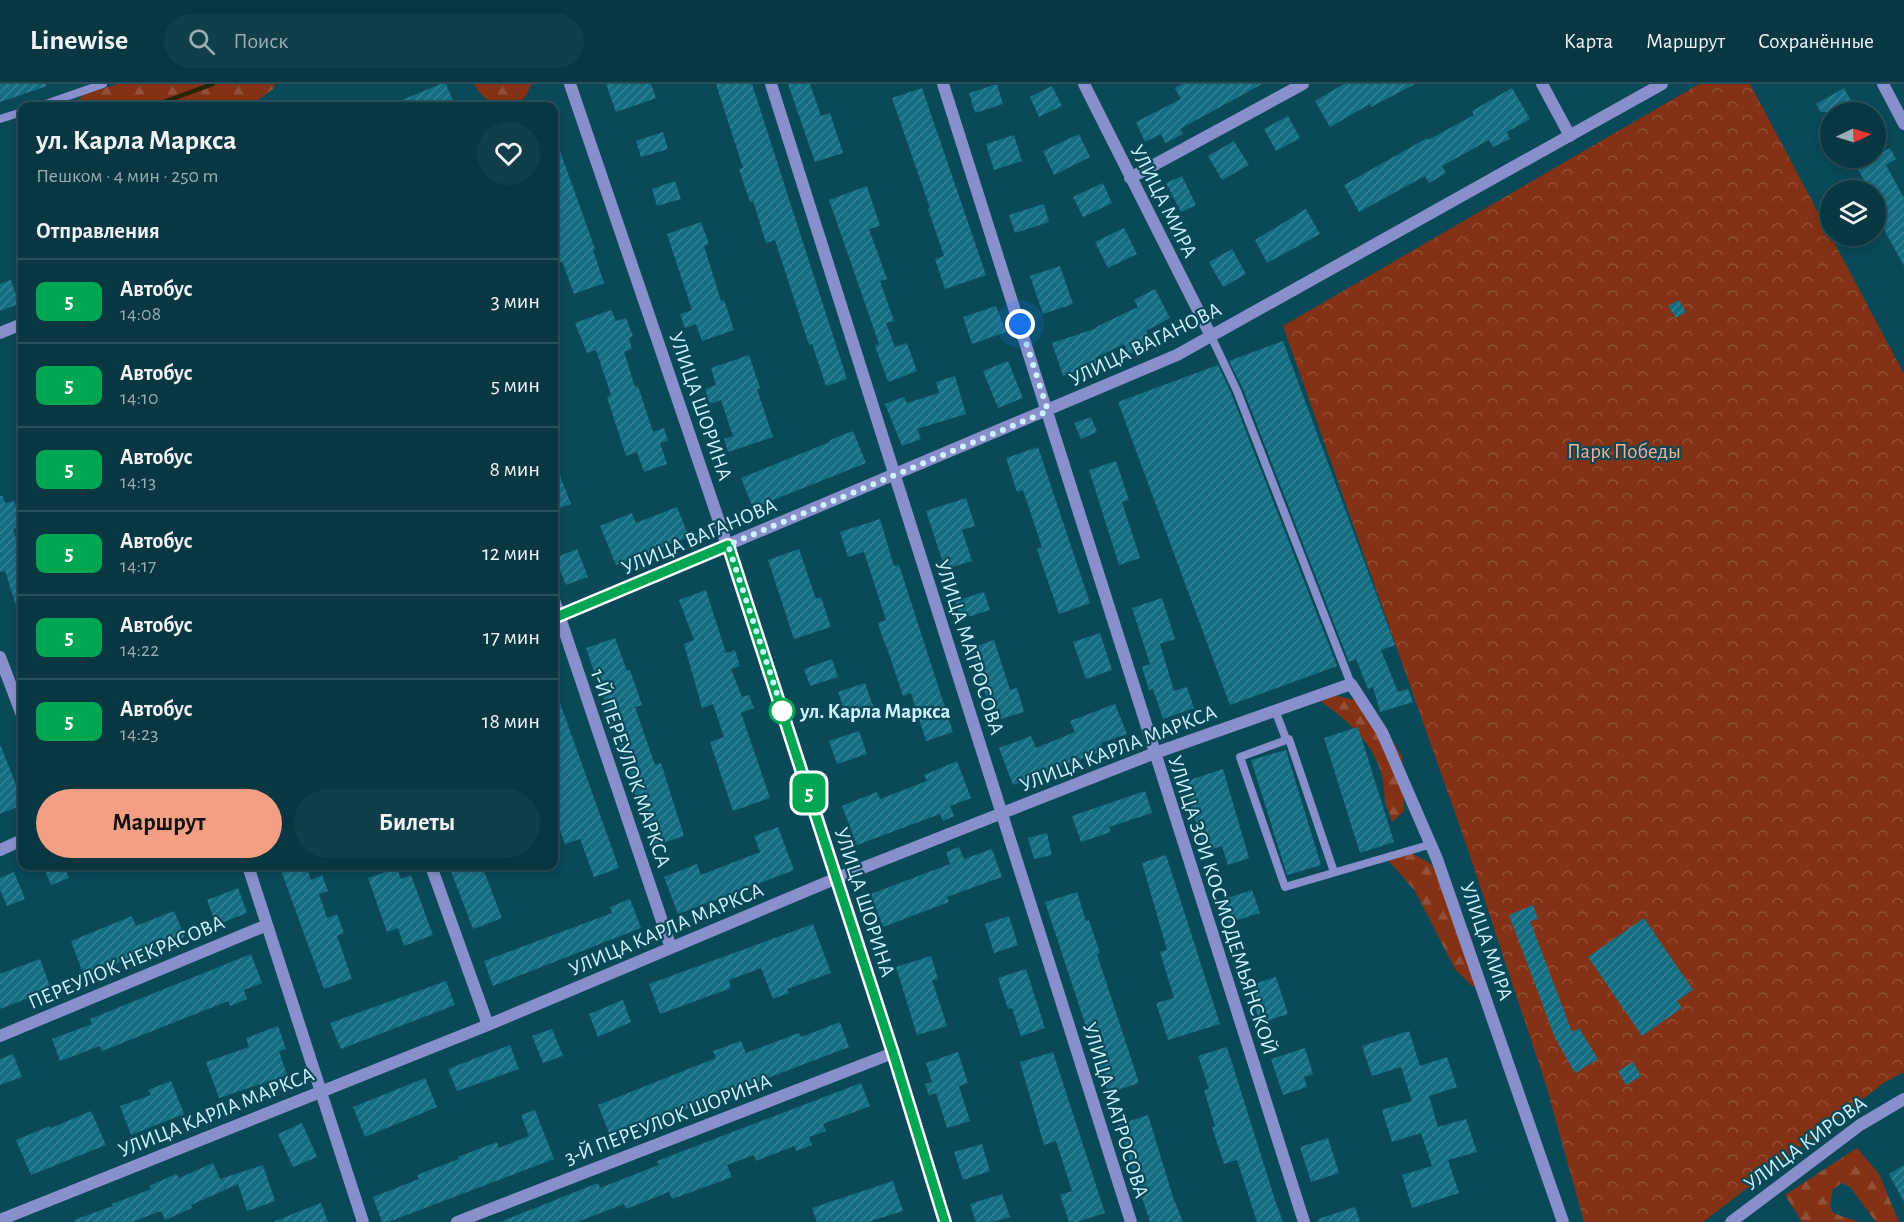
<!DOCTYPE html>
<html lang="ru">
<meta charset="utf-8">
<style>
:root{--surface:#083742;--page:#113f49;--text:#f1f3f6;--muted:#98acb2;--line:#29515b;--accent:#f39f84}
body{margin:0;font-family:"Alegreya Sans",sans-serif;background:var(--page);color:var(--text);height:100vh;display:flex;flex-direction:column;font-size:22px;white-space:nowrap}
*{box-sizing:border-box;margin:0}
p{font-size:20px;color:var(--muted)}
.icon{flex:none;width:33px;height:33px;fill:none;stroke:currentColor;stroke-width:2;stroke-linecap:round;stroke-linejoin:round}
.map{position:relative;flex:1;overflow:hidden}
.drawer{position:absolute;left:18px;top:18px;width:540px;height:768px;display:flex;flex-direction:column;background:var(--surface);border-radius:12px;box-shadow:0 3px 9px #0003,0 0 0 2px var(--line)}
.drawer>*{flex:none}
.badge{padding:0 12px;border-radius:9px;font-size:21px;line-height:39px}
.needle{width:39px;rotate:86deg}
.buttons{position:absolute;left:1820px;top:18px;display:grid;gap:12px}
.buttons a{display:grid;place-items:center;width:66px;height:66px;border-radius:50%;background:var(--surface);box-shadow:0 3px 9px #0003,0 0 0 2px var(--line);font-size:30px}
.you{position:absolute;width:30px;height:30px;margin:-15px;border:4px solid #fff;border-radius:50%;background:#1a73e8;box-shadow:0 0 0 9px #1a73e833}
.map>.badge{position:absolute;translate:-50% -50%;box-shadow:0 0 0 3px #fff}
h2{padding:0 18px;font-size:22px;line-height:54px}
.round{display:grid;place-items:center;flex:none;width:63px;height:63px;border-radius:32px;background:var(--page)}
.head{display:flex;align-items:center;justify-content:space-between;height:102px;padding:0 18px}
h1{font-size:28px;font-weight:700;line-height:45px}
.cta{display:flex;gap:12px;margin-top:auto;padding:12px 18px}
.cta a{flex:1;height:69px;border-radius:36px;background:var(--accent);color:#111;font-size:24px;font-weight:700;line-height:69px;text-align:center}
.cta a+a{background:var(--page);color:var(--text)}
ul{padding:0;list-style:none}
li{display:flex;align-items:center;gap:18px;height:84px;padding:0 18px;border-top:2px solid var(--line)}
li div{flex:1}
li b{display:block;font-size:22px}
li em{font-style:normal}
li .badge{min-width:66px;font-weight:700;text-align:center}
header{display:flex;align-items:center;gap:36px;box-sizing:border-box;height:84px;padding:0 30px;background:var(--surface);border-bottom:2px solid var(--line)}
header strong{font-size:28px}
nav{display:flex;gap:33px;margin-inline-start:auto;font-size:21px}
.search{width:420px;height:54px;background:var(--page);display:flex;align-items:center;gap:15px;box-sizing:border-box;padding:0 21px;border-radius:33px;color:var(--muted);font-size:22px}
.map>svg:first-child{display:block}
</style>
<header>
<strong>Linewise</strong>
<div class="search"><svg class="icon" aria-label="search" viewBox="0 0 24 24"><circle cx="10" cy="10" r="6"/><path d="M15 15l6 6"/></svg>Поиск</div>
<nav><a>Карта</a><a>Маршрут</a><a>Сохранённые</a></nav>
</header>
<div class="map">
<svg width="1904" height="1138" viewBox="0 0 1904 1138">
<defs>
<pattern id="forest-firs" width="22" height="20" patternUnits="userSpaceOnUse" patternTransform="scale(1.5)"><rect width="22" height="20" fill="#833215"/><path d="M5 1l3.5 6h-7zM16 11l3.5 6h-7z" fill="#935038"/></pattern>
<pattern id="park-crowns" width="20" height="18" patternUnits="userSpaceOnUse" patternTransform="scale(1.5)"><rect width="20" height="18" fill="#833215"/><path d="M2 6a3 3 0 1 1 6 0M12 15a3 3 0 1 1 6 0" fill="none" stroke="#935038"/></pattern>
<pattern id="building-hatch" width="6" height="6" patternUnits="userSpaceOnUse" patternTransform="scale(1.5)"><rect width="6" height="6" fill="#156d82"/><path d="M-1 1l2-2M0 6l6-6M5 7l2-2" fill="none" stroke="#368295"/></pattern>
</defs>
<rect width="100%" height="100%" fill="#0a4958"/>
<path fill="url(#forest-firs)" d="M118 0H275L273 5 250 22H73L84 10Z
M474 0H531C524 26 502 29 483 12 479 9 477 4 474 0Z
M1334 611 1359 617 1384 644 1402 672 1404 727 1392 738C1390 731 1386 723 1385 716 1384 708 1384 700 1382 692 1375 661 1347 635 1321 618Z
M1408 767 1431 780 1450 808 1470 850 1482 890 1473 903 1455 885 1415 807 1388 776Z
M1857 1064 1879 1090 1899 1138H1876L1850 1103 1842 1099 1833 1105 1830 1122 1833 1129 1859 1138H1802L1785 1111Z"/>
<path fill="url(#park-crowns)" d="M1699 0H1750L1904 290V988L1885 998 1703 1138H1584L1546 1001 1467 763 1283 242Z"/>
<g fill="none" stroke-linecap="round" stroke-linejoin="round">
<path stroke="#2b2400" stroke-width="4.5" d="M153 22 213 0"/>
</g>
<path fill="url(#building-hatch)" d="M0 0H46L47 2 0 18Z
M441 0H446L455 22H387Z
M606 0H651L656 14 616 28Z
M716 0H752L847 295 826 302 812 260 809 261 775 156 766 159 753 117 750 118 739 85 743 84Z
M788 0H810L821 32 830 29 843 69 815 78Z
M997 0 1003 20 975 29 969 9Z
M1182 0H1262L1180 45 1183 50 1165 59 1161 50 1145 58 1136 38 1181 15 1175 4Z
M1344 0H1415L1371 23 1370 20 1330 43 1315 17Z
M1052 2 1062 22 1039 33 1030 13Z
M922 4 986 191 945 205 935 175 944 172 928 125 930 124 892 14Z
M1512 4 1530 35 1507 48 1510 55 1493 63 1489 56 1442 82 1446 89 1429 99 1425 92 1359 128 1344 101 1427 54 1428 56 1474 31 1472 27Z
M1844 4 1854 22 1843 28H1821L1816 20Z
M1288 32 1300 54 1276 67 1264 45Z
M663 48 668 65 641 73 636 57Z
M1079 50 1090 73 1054 91 1043 67Z
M1014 51 1022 77 994 86 986 60Z
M555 53 595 165 593 166 604 199 574 210 562 177 554 181V54Z
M1234 57 1249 81 1222 96 1208 72Z
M1875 61 1880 70 1890 64 1896 75 1886 81 1904 114V182L1875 129V106H1870L1851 74H1875Z
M1182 92 1196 121 1181 128 1166 99Z
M675 97 681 115 657 122 652 105Z
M1103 99 1112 119 1083 133 1073 113Z
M867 102 880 142 869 145 887 195 880 197 894 237 886 239 895 263 907 259 917 287 888 298 875 262 879 260 829 116Z
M1044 120 1049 138 1015 149 1009 131Z
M1306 125 1320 150 1267 179 1255 156Z
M701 138 709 160 704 162 721 217 724 216 734 246 702 257 696 240 685 244 680 230 692 226 667 150Z
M1124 144 1137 170 1108 184 1095 158Z
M1232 165 1246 190 1223 203 1209 178Z
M1060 182 1073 220 1043 230 1030 192Z
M11 196 19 220 0 227V200Z
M1155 205 1170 234 1146 247 1152 259 1129 270 1124 260 1095 274 1099 286 1084 291 1082 285 1063 292 1052 259 1097 244 1096 243 1138 223 1134 216Z
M1679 216 1686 228 1676 234 1668 222Z
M996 222 1006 248 972 260 963 233Z
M611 226 616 237 626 234 633 252 629 254 632 265 624 268 635 303 638 302 653 348 664 344 668 357 660 359 667 380 644 388 637 368 626 372 607 313 611 311 596 266 587 269 575 239Z
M1283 257 1395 561 1381 566 1398 608 1408 605 1413 618 1380 628 1373 603 1368 605 1356 575 1349 578 1243 305 1229 277Z
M749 271 760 304 757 305 773 353 728 368 724 355 733 352 721 316 710 320 705 305 716 301 711 284Z
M1008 277 1023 314 998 324 983 287Z
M1218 281 1231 309 1337 582 1230 621 1118 318Z
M955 292 966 330 917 345 921 355 902 362 885 320 904 313 907 319 939 309 936 298Z
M1091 333 1097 348 1081 355 1074 339Z
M853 347 866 379 753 424 741 394 830 358V356Z
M1038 363 1090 519 1059 530 1037 465 1042 463 1023 406 1017 408 1006 374Z
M554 376 571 420 554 426Z
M1116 377 1129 416 1122 418 1140 474 1119 481 1089 386Z
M0 412H3L5 419 14 417 22 442 13 445 22 473V533L20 534 5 487 0 488Z
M966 414 975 442 962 446 972 477 945 485 926 427Z
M677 423 689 453 616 481 600 442 632 429 636 439Z
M880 435 894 482 899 481 953 648 926 657 911 609 903 612 886 561H885L878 539 886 536 864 468 848 473 840 448Z
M577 465 588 493 566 501 555 474Z
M799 465 816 515 821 513 831 543 794 555 768 476Z
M706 506 726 569 735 566 740 582 731 585 742 613 749 611 754 624 741 629 770 714 733 727 710 658 724 653 713 620 702 624 684 560 694 556 679 516Z
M984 508 990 526 961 535 955 517Z
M1162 514 1175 555 1160 560 1174 607 1187 603 1194 624 1163 635 1153 605 1149 606 1142 583 1150 580 1132 524Z
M1100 549 1112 586 1086 595 1073 558Z
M615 554 627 587 630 586 642 621 635 623 655 681 661 679 684 752 654 762 628 691 630 690 586 564Z
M994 556 1010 606 1017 604 1024 628 994 637 971 564Z
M832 575 838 593 810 602 804 585Z
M865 599 875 628 848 637 838 608Z
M555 605 619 784 594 793 580 755 565 760 559 743 554 745V606Z
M1115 620 1127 650 1101 659 1104 666 1013 701 999 664 1031 652 1036 664 1075 648 1070 637Z
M1358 643 1394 758 1360 769 1324 654Z
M859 647 867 670 837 680 829 657Z
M0 660 22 716V721L0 730Z
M1286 666 1321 781 1287 791 1251 676Z
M957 677 971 714 950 722 954 732 943 737 940 730 857 761 842 722 877 708 880 715 927 697 924 691Z
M1223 685 1249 774 1228 781 1222 762 1205 767 1183 698Z
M1145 707 1152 729 1109 743 1111 748 1081 758 1072 732Z
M778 743 794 786 678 830 664 793 697 780 701 791 760 768 754 752Z
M1047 749 1052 771 1034 775 1028 754Z
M959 763 964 775 992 765 1002 793 947 813 949 818 883 843 871 810 950 780 946 768Z
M1166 771 1220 940 1168 956 1156 919 1174 914 1160 868 1167 866 1142 779Z
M43 782H64L69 794 51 801Z
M302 782H306L311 796 322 791 328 807 319 810 327 834 337 830 344 849 337 852 352 895 324 905 282 789Z
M449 782H482L502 834 473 845Z
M397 784 401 795 411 791 433 851 404 862 398 844 387 848 368 794Z
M14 788 25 815 7 822 0 806V794Z
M238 804 247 829 216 841 207 816Z
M1252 806 1260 829 1228 839 1221 816Z
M1077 808 1086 837 1089 836 1100 869 1097 870 1139 999 1108 1009 1045 818Z
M630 815 641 844 493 902 484 877 612 829 610 823Z
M1533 821 1538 835 1530 837 1572 948 1579 944 1598 975 1575 989 1555 954 1509 831Z
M174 827 185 853 84 892 71 857 132 832 136 842Z
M1009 832 1018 861 994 869 985 840Z
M1644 834 1693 906 1677 917 1682 924 1642 952 1588 873Z
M813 840 831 889 787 905 789 909 773 915 761 884 729 896 731 904 660 930 649 900Z
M251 870 262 899 244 906 247 915 230 922 228 917 102 967 100 962 60 977 52 955 92 940 90 935Z
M931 872 938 895 932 896 947 942 917 951 896 883Z
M40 875 51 905 0 925V890Z
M1026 885 1045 944 1021 952 1012 924 1008 925 998 894Z
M1276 893 1288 930 1260 939 1248 902Z
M446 897 455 921 341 965 330 939Z
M623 916 631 938 598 953 589 930Z
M840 938 849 963 611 1054 598 1021 716 974 713 967 741 957 746 969 799 949 801 953Z
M278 942 286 965 279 967 287 991 219 1014 206 978 249 963 246 954Z
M552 945 563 972 543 979 532 952Z
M1409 947 1420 982 1447 973 1457 1003 1429 1012 1438 1043 1466 1035 1477 1068 1448 1076 1459 1109 1412 1124 1402 1091 1432 1082 1421 1049 1392 1058 1382 1026 1412 1017 1401 983 1372 992 1362 962Z
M510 961 519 985 457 1007 448 985Z
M1227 963 1276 1119 1283 1138H1257L1237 1076 1224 1080 1212 1043 1215 1042 1204 1006 1209 1005 1198 972Z
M1305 964 1313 990 1304 993 1307 1003 1283 1011 1271 975Z
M958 968 968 999 959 1002 970 1037 947 1044 936 1009 929 1012 925 1000 932 998 926 979Z
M1053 968 1105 1129 1077 1138H1069L1060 1111 1072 1107 1056 1057 1044 1061 1020 978Z
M13 970 22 993 0 1001V975Z
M1633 978 1641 992 1626 1001 1618 987Z
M425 994 437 1023 365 1053 353 1023Z
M171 997 184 1030 131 1051 120 1022 151 1011 148 1006Z
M861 999 870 1022 823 1040 826 1047 809 1053 812 1061 796 1067 794 1062 756 1077 754 1071 727 1081 732 1093 672 1115 669 1108 626 1125 624 1120 577 1138H500L598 1099 600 1104 659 1081 657 1077Z
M535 1026 554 1075 388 1138H382L373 1113 419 1095 417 1091 459 1075 458 1073 497 1058 499 1064 529 1052 521 1031Z
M91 1027 106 1061 31 1091 16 1056 50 1042 51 1044Z
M1148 1031 1173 1113 1183 1138H1150L1128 1071 1118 1041Z
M302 1039 317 1073 293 1083 278 1050Z
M1328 1054 1339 1089 1311 1098 1300 1063Z
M982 1060 990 1087 963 1096 954 1068Z
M213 1079 220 1095 263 1081 275 1117 247 1127 238 1100 191 1121 192 1124 165 1136 161 1127 132 1138H75L74 1136 113 1122 112 1120 151 1105 149 1102 176 1090 179 1094Z
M1904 1081V1118L1889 1090Z
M893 1097 903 1127 868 1138H817L812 1124Z
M1002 1110 1010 1133 992 1138H976L970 1120Z
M321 1119 328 1138H275V1137Z
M1355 1123 1360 1138H1319L1318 1135Z"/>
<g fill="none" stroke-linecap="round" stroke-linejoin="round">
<path stroke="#888fcb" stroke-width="8" d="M40 22 103 0
M0 35 22 28
M1211 252 1237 307 1351 600
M1275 626 1286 655
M1334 788 1289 655 1240 673 1285 803 1425 762 1431 760"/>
<path stroke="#888fcb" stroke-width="12" d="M570 0C699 378 830 756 945 1138
M771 0 1131 1138
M943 0 1304 1138
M1084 0 1211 252
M1542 0 1570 52
M1883 0 1904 40
M1130 94 1303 0
M0 249 22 240
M554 516 671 864
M554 534 1177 271 1662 0
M0 573 22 631
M0 766 22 756
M248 782 363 1138
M431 782 488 941
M0 952 267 841
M0 1136 488 941 837 794 1155 669 1351 600 1382 648 1437 775 1563 1138
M457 1138 893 969
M1731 1138 1860 1041 1904 1015"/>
</g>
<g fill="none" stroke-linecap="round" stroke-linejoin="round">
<g stroke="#fff" stroke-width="14">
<path id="line" d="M554 534 728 461 893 969 945 1138"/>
</g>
<use href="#line" stroke="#00a651" stroke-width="9"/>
<path stroke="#cdf3ff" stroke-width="6" stroke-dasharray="0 10.8" d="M782 627 783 628 728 461 1048 327 1020 240"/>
</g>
<circle fill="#fff" stroke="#00a651" stroke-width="3" cx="782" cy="627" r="12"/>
<g text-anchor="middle" stroke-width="4.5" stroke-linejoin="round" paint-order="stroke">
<g font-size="21" fill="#cdf3ff" stroke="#0a4958">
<text transform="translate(1164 117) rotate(63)" y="7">УЛИЦА МИРА</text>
<text transform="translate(1145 260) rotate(-26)" y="7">УЛИЦА ВАГАНОВА</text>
<text transform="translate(701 322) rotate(71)" y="7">УЛИЦА ШОРИНА</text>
<text transform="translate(699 452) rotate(-23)" y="7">УЛИЦА ВАГАНОВА</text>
<text transform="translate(970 563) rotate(72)" y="7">УЛИЦА МАТРОСОВА</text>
<text transform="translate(1118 664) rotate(-21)" y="7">УЛИЦА КАРЛА МАРКСА</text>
<text transform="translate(631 684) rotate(71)" y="7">1-Й ПЕРЕУЛОК МАРКСА</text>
<text transform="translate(865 818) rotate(72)" y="7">УЛИЦА ШОРИНА</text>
<text transform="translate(1223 821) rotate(72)" y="7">УЛИЦА ЗОИ КОСМОДЕМЬЯНСКОЙ</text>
<text transform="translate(666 845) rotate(-23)" y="7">УЛИЦА КАРЛА МАРКСА</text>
<text transform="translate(1487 857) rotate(71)" y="7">УЛИЦА МИРА</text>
<text transform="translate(126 878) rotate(-23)" y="7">ПЕРЕУЛОК НЕКРАСОВА</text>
<text transform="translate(1116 1026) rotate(73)" y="7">УЛИЦА МАТРОСОВА</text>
<text transform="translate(216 1028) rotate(-22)" y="7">УЛИЦА КАРЛА МАРКСА</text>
<text transform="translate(668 1035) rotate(-21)" y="7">3-Й ПЕРЕУЛОК ШОРИНА</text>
<text transform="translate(1805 1059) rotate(-36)" y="7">УЛИЦА КИРОВА</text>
</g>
<g font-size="21" fill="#fcac93" stroke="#0a4958">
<text x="1624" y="374">Парк Победы</text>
</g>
<g font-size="21" font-weight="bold" fill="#cdf3ff" stroke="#0a4958" text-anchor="start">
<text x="800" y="634">ул. Карла Маркса</text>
</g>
</g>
</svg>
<div class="buttons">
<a><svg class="needle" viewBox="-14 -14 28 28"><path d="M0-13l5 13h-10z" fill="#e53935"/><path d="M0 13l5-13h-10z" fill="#98acb2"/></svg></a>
<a><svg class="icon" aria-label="layers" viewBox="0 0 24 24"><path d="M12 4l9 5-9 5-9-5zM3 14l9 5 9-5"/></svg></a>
</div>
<div class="you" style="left:1020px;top:240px"></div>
<b class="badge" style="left:809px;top:709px;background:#00a651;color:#fff">5</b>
<section class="drawer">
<div class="head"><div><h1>ул. Карла Маркса</h1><p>Пешком · 4 мин · 250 m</p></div><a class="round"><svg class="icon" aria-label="heart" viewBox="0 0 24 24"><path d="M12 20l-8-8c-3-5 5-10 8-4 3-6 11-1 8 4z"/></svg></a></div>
<h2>Отправления</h2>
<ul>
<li><span class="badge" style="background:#00a651;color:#fff">5</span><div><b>Автобус</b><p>14:08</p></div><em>3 мин</em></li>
<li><span class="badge" style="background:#00a651;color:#fff">5</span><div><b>Автобус</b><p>14:10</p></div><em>5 мин</em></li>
<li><span class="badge" style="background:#00a651;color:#fff">5</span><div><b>Автобус</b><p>14:13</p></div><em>8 мин</em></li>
<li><span class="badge" style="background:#00a651;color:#fff">5</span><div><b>Автобус</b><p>14:17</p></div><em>12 мин</em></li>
<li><span class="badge" style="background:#00a651;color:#fff">5</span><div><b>Автобус</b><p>14:22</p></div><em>17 мин</em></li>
<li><span class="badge" style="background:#00a651;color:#fff">5</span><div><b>Автобус</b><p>14:23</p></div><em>18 мин</em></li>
</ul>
<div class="cta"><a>Маршрут</a><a>Билеты</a></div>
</section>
</div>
